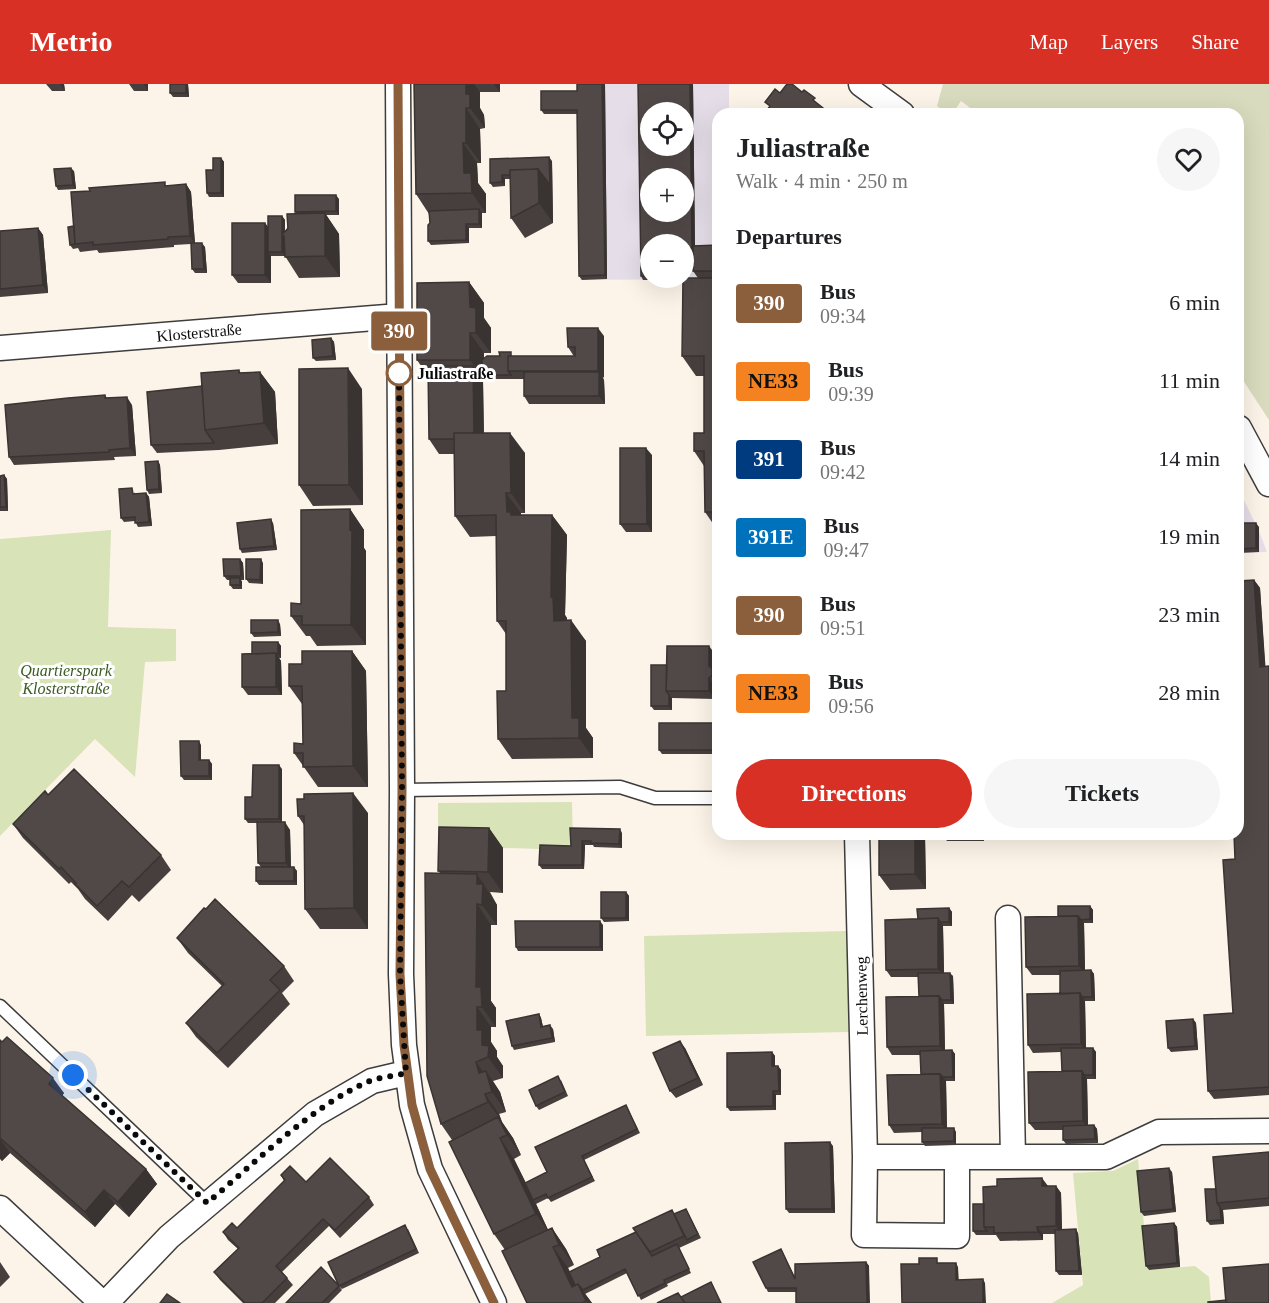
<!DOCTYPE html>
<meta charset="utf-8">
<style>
:root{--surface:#fff;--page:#f6f6f6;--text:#202124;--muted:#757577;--accent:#d93025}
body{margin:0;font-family:Georgia,serif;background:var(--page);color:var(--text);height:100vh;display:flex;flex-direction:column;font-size:22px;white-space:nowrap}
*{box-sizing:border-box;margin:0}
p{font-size:20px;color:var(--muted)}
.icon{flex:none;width:33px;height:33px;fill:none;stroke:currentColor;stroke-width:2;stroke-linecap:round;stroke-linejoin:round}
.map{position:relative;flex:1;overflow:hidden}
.sheet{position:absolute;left:712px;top:24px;width:532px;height:732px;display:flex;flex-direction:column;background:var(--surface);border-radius:18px;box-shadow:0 6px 24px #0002}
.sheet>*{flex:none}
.badge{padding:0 12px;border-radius:4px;font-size:21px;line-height:39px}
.buttons{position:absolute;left:640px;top:18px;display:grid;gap:12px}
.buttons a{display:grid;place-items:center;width:54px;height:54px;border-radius:50%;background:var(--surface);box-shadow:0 6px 24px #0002;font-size:30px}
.you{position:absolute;width:30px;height:30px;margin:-15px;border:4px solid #fff;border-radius:50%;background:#1a73e8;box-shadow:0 0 0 9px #1a73e833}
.map>.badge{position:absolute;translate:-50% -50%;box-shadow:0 0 0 3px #fff}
h2{padding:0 24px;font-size:22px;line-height:54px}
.round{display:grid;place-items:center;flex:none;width:63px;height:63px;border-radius:32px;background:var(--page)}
.overview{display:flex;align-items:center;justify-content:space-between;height:102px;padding:0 24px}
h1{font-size:28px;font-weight:800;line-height:45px}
.button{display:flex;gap:12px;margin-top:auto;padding:12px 24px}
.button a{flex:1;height:69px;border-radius:36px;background:var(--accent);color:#fff;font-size:24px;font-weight:800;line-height:69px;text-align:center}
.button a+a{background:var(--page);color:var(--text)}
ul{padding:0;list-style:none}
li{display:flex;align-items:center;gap:18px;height:78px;padding:0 24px}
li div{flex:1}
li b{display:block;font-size:22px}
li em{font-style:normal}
li .badge{min-width:66px;font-weight:700;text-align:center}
header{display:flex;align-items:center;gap:36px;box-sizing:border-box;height:84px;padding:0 30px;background:var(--accent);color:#fff}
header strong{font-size:28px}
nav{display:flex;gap:33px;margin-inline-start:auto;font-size:21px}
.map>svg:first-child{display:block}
</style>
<header>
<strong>Metrio</strong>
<nav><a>Map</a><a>Layers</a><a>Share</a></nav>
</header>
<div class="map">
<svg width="1269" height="1219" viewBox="0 0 1269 1219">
<rect width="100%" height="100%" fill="#fdf4e9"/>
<path fill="#e5dee8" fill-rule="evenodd" d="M578 0H729V30H718V195L580 196ZM651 28H684V62H651ZM651 94H684V128H651ZM651 160H684V194H651Z
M1239 406 1259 447 1267 468 1239 469Z"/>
<path fill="#d8e3b7" d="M111 446 108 543 176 545V577L145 578 135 693 95 655 0 752V455Z
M572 718 573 766 438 762V719Z
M847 847 849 948 646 952 644 852Z
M1138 1075 1148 1186 1195 1182 1209 1193 1211 1219H1052L1083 1201 1073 1089 1113 1087Z"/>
<path fill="#d8dbbd" d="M943 0H1269V336L1239 290V30H978L961 17 952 30H948L937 22Z"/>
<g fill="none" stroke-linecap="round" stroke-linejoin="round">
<g stroke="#3d3d3d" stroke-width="15">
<path id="lane" d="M402 706 620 703 655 714H718
M0 922 207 1119"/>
</g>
<g stroke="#3d3d3d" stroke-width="27">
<path id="street" d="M398 0 402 706 401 890 404 961 412 1021 430 1085 494 1219
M861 0 902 30
M0 264 399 232
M1239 344 1269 400
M857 750 865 1073H1106L1159 1048 1269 1047
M1008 834 1013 1073
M865 1073 864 1151 957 1152V1073
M0 1124 102 1219
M106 1219 169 1153 315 1030 372 997 406 989"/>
</g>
<use href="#lane" stroke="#fff" stroke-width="12"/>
<use href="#street" stroke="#fff" stroke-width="24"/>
</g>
<path fill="#463f3d" d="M46 0H64L65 7H52Z
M129 0H148V7H134Z
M170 0H188L189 13H173L170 9Z
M414 0H500V8H480V24L484 31 485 44 480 45 481 79H477L478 99 486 110V129H482V144H469V159L431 161 428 157 430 139 429 130 416 110Z
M577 0H605L607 195 582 196 579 192 577 30H544L541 26 577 7Z
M638 0H693L695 162 718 161V447L705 428 704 382 694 367 704 349V292H696L682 272 698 194 693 187V168H684V160H651V194H669V196H643L641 192Z
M221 74 224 78V113H209L207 109Z
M490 75 552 77 553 139 525 154 511 134 510 95H505V102L493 103 490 99Z
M74 87 76 105 58 106 56 102Z
M186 100 191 108 195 159 205 163 207 189H195L192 185 191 160 174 161V163L99 169 97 166 80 168 78 164 73 165 70 161 74 142 167 102Z
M339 115V131H326L339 150 340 193 299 194 285 172H271V199H238L232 191 265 139 268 143 282 132 285 136V147L296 130 295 128Z
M38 144 43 151 48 209 0 213V147Z
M469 198 484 219V234L491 244V269H484V274L514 272H575L573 271 568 263 604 252 603 294 604 296 605 320H529L524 312V295H485V296H483L484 349 525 369V429H521V431H552L567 451 565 531 567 534V536L586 557V644L593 654V674L512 675 498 655 506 607V550L497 537 496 452 470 453 455 432V370H439L429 355 428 292 417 276Z
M331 254 334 258 336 276 316 277 313 274Z
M239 286 241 289 260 288 275 308 278 360 219 366 157 369 151 361 202 302Z
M362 305 363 421 313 422 299 401Z
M105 311 107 314 132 321 136 372 114 373 115 376 14 381 9 373Z
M652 371V448H626L620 440Z
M158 377 160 381 162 409 149 410 147 406Z
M4 391 7 395 8 427H0V392Z
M135 408V410L146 409 149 413 152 442 138 443 135 437 124 438 121 434Z
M350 425 364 446V464L366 467V561L317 562 310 552H306L291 532 301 520Z
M273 439 277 466 242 469 240 465Z
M1239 439 1259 443V468L1239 469Z
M240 475 243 479 244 496H241L242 498V505H233L230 501V496H227L224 492Z
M263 479V500L249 499 246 495Z
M1254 496 1260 504 1265 582H1269V1011L1214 1015 1208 1007 1233 929 1235 775Z
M280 540 281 552 254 553 251 549Z
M278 558 281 562V574H279L281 577 282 611H248L242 603 252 570Z
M352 567 366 587 368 703H318L294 669 303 660 302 620 289 602 302 580Z
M715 570V588L718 593V599L715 602V615L672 614V626H654L651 622 667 581Z
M718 639V670H662L659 666Z
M201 661V676H209L212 680V696H184L181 692Z
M282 685V738L290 746 291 783 297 787V801H259L256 797 261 783 258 779 257 739H248L245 735 252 713Z
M48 711 161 771 171 786 139 818 132 811 108 837 85 815 78 805 71 798 69 800 23 754 13 740Z
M368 729V845H320L305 825 304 741 298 732Z
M489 744 503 764V809L490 808 497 821V841H491V917L496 924V943H491V958L497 967V973L503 982V994L493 997 500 1008 506 1028 499 1030 502 1038 513 1054 521 1071 514 1075 526 1099 547 1088 626 1021 640 1049 584 1076 595 1097 551 1118 548 1114 536 1120 548 1146 552 1144 566 1165 574 1181 568 1184 570 1188 600 1173 674 1130 688 1129 701 1154 679 1164 691 1189 667 1200 668 1202 641 1216 627 1189 585 1210 592 1219H527L505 1166 494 1150 452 1056 441 1040 440 789 438 787Z
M570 744 622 749V764L594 763 593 761H585L584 785H542L539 781 571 762Z
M879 750H984V757H947L943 751 925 752 926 805 890 806 879 791Z
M626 808 629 812V837L604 838 601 834Z
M1090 822 1093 826V839H1084L1085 886H1091L1094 890 1095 917H1085L1086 964H1093L1096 968V995H1087L1088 1041H1094L1097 1045 1098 1059 1066 1060 1063 1056V1046H1035L1029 1039 1062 987 1061 968 1033 969 1028 961 1060 910V891H1032L1026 883 1058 832Z
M949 824 952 828V842H943L944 889 953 892 954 920H944L945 966H952L955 970V997H946L947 1044 956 1048V1061L925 1062 922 1058V1048L894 1049 889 1041 921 990 920 971H892L887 963 919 912 918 893H891L886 886 918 835Z
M603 841V867H518L516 863Z
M177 854 284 882 294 897 282 909 290 920 228 984 196 953 186 939 222 902 188 869Z
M539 930 541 934 543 943 553 945 555 958 514 966 512 962Z
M1193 935 1196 939 1198 966 1171 968 1168 964Z
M0 956 64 1009 62 1012 146 1085 157 1100 129 1133 115 1120 95 1143 10 1069 2 1077 0 1075Z
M685 964 703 1001 676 1014 670 1007Z
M772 968 775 972V982H778L781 986V1011H776V1026L730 1027 727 1023Z
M561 996 568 1012 539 1026 536 1022Z
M833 1062 835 1129H789L786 1125Z
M1269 1068V1122L1223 1126 1224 1140 1210 1141 1207 1137 1216 1105Z
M1172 1088 1176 1128 1144 1132 1141 1128Z
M281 1091 369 1113 374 1121 340 1154 329 1142 282 1188 293 1201 275 1219H243L220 1196 214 1188 238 1165 228 1156 223 1148 237 1144 284 1097Z
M1048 1102H1056L1061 1109 1062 1146 1078 1149 1082 1191H1059L1056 1187 1055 1150H1043V1156L1000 1157 996 1151H976L973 1147 984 1120Z
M1174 1139 1177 1143 1180 1183 1149 1186 1146 1182Z
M408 1145 419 1169 342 1205 339 1202Z
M781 1165 795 1193 866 1178 869 1182 796 1208H768L766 1204Z
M0 1178 10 1193 0 1203Z
M339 1202 342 1206 329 1219H286Z"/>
<path fill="#393332" d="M60 0H64L65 7Z
M144 0H148V7Z
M186 0H188L189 13 186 9Z
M466 0H474L480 8V24L484 31 485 44 470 24 466 10Z
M494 0H500V8Z
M602 0H605L607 195 605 191Z
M690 0H693L695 168 692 164Z
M466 24 480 45 481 79 466 59Z
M463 59 477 79 478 99 486 110V129L472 109 464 89Z
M549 73 552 77 553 139 539 119 538 85Z
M221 74 224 78V113L221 109Z
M71 84 74 87 76 105 73 101Z
M502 91 505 95V102L502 98Z
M186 100 191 108 195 160 190 152Z
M336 111 339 115V131L336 127Z
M479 125 482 129V144L479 140Z
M325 129 339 150 340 193 325 172Z
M282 132 285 136V153L282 150 285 154V172L282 168Z
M265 139 271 147 268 168 271 172V199L265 191Z
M466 140 469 144V159L466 156Z
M38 144 43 151 48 209 43 201Z
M202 159 205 163 207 189 204 185Z
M469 198 484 219V234L491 244V269L476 249 470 223Z
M598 244 604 252V294L598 287Z
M470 249 484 269V291H482L485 296 470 276Z
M331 254 334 258 336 276 333 272Z
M473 282 483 297 484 369 474 354Z
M348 284 362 305 363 421 349 401Z
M260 288 275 308 278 360 264 339Z
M599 288 604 296 605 320 599 312Z
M127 313 132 321 136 372 130 364Z
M510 349 525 369V429L511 409Z
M646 364 652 371V448L647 440Z
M158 377 160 381 162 409 159 405Z
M4 391 7 395 8 427 6 423Z
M146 409 149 413 152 442 149 438Z
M506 409 521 429V442L507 428Z
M350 425 364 446V464L366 467V561L351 541Z
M552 431 567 451 565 531 567 534 568 557 554 537 551 513Z
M271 435 273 439 277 466 274 462Z
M1256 439 1259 443V468L1256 464Z
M240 475 243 479 244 496 241 492Z
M261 475 263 479V500L260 496Z
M240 494 242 498V505L240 501Z
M1254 496 1260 504 1266 590 1260 583Z
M278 536 280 540 281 552 278 548Z
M571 536 586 557V644L593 654V674L579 654 572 634Z
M278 558 281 562V574L278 570Z
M709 562 715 570V588L718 593V599L712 591 709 582Z
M352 567 366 587 368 703 353 682Z
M276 569 281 577 282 611 276 603Z
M709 594 715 602V615L709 607Z
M669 611 672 614V626L669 622Z
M199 657 201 661V680L199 676Z
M209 676 212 680V696L209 692Z
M279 681 282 685V738L279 735Z
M353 709 368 729V845L354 824Z
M285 738 290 746 291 787 286 779Z
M489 744 503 764V809L488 788Z
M620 745 622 749V764L619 760Z
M915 750H924L925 752 926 805 915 790Z
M979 750H984V757Z
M582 757 585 761 584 785 582 781Z
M294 783 297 787V801L294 797Z
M477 790 497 821V841L482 821 477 800Z
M626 808 629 812V837L626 834Z
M477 820 491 841V917L496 924V943L482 923 476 903Z
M1090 822 1093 826V839L1090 835Z
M949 824 952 828V842L949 838Z
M1078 832 1084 839 1085 890 1079 882Z
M938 834 943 842 944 892 938 885Z
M600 837 603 841V867L600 863Z
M1091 886 1094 890 1095 917 1092 913Z
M950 889 953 892 954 920 951 916Z
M1080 909 1085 917 1086 968 1081 960Z
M939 912 944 920 945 970 940 962Z
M477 923 491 943V958L497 967V973L503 982V994L488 973 482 961 477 946Z
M539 930 541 934 544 947 541 943Z
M1193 935 1196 939 1198 966 1195 962Z
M550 941 553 945 555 958 552 954Z
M680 957 685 964 703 1001 698 994Z
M1093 964 1096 968V995L1093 991Z
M952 966 955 970V997L953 993Z
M772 968 775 972V986L772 982Z
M476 978 489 996 486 987 500 1008 506 1028 479 989Z
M778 982 781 986V1011L779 1007Z
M1082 987 1087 995 1088 1045 1083 1037Z
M940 990 946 997 947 1048 942 1040Z
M53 994 64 1009 59 1015 49 1000Z
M773 1007 776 1011V1026L773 1022Z
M485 1010 499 1030 502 1038 513 1054 521 1071 507 1051 500 1035 488 1018Z
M1094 1041 1097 1045 1098 1059 1095 1055Z
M954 1044 956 1048V1061L954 1057Z
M500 1054 514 1075 534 1116H533L536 1120 550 1150 536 1130Z
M0 1055 10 1069 2 1077 0 1074Z
M830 1058 833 1062 835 1129 832 1125Z
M1169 1084 1172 1088 1176 1128 1173 1125Z
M146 1085 157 1100 129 1133 118 1118Z
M1042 1094 1048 1102H1042Z
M1056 1102 1061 1109 1062 1150 1056 1142Z
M104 1106 115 1120 95 1143 85 1128Z
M1220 1123 1223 1126 1224 1140 1221 1136Z
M1174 1139 1177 1143 1180 1183 1177 1179Z
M1037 1143 1043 1150V1156L1038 1148Z
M552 1144 566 1165 574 1181 559 1161Z
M1076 1145 1078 1149 1082 1191 1079 1187Z
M553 1163 568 1184 579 1208 572 1203Z
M866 1178 869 1182 870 1219H867Z
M956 1179 958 1183 959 1200 956 1196Z
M983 1195 985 1199 986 1219H983Z
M578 1200 592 1219H588Z"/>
<path fill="#514947" stroke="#393332" stroke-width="1.5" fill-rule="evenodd" d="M170 0H186V9H170Z
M414 0H466V10H470V24H466V59H463L464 89H471L472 109 416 110Z
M577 0H602L605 191 579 192 577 26H541V7H577Z
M638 0H690L692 164H684V160H651V192H641ZM651 28H684V62H651ZM651 94H684V128H651Z
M787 0H792L802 8 804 6 815 14 813 16 828 28 827 30H764L770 22 765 18 775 5 780 9Z
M549 73 550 101 538 85 510 86V91H502V98L490 99V75Z
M213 74H221V109H207L206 86H213Z
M71 84 73 101 56 102 54 85Z
M538 85 539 119 511 134 510 86Z
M165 98V102L186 100 190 152 168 153V155L93 161V158L75 160 71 108 90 107 89 104Z
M295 111H336V127L295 128Z
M479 125V140H466V156L428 157V141L430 139 429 127Z
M325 129V172L285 173 284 152 282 150 288 145 287 130Z
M268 132H282V168H268Z
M232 139H265V191H232Z
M74 142 75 160 70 161 68 143Z
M38 144 43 201 0 205V147Z
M191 159H202L204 185H192Z
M718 161V187H693V162Z
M683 194H718V428H705L704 367H694V349H704V272H682Z
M469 198 470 223 476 224V249H470V276H417V199Z
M567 244H598V287H508V272H575V263H568Z
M331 254 333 272 313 274 312 256Z
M499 268H511V272H508V287L511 291H482V276L487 272H500Z
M428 282H473L474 349H454V355H429Z
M348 284 349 401H299V285Z
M239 286V289L260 288 264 339 205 346 201 289Z
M524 288H599V312H524Z
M202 302 205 346 214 359 151 361 147 308Z
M105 311V314L127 313 130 364 109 366V368L9 373 5 321 68 314Z
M454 349H510L511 409H506L507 428H511V431H552L551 513H553L554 537 571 536 572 634H579V654L498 655 497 607H506V537H497L496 431 455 432Z
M620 364H646L647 440H620Z
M158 377 159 405 147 406 145 378Z
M4 391 6 423H0V392Z
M132 404 133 410 146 409 149 438 135 439V433L121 434 119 405Z
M350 425V446L352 447 351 541H302V532H291V519L301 520V426Z
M271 435 274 462 240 465 237 439Z
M1239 439H1256V464L1239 465Z
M223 475H240L241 492H224Z
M246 475H261L260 496 246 495Z
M230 494H240V501H230Z
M1254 496 1260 583 1269 582V1003L1208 1007 1204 931 1233 929 1223 776 1235 775 1234 750H1239V497Z
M251 536H278V548L251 549Z
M252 558H278V570H276V569L252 570Z
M667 562H709V582L712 585V591L709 594V607H666Z
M302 567H352L353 682 303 683V669H294V659L303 660 302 602H289V580H302Z
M276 569V603H242V570Z
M651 581H667L666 607 669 611V622H651Z
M659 639H718V666H659Z
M180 657H199V676H209V692H181Z
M253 681H279V735H245V713H252Z
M74 685 161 771 129 803 122 797 97 822 75 800 76 799 61 783 59 785 13 740 45 707 48 711Z
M353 709 354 824 305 825 304 732H298L297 715H304V710Z
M257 738H285L286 779H258Z
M439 743 489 744 488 788 438 787Z
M570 744 620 745 619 760 591 759V757H582V781H539L540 761 571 762Z
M879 750H915V790L879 791Z
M256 783H294V797H256Z
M425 789 477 790V800H483L482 821 477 820 476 903H481L482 923H477V946H482V961L489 962 488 973 476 978 479 989 486 987 492 1008 485 1010 488 1018 441 1040 427 992Z
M601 808H626V834H601Z
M215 815 284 882 270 896 280 906 217 969 186 939 224 900 177 854 204 824 206 825Z
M1058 822H1090V835L1081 836 1078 832H1058Z
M949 824V838H940L938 834 918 835 917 825Z
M1078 832 1079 882 1026 883 1025 833Z
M938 834V885L886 886 885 836Z
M515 837H600V863H516Z
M1091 886 1092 913H1082L1080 909 1060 910V887Z
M918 889H950L951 916H942L939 912H919Z
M1080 909 1081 960 1028 961 1027 910Z
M939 912 940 962 887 963 886 913Z
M539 930 541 943 550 941 552 954 512 962 506 937Z
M1193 935 1195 962 1168 964 1166 937Z
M7 953 53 994 49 1000 146 1085 118 1118 104 1106 85 1128 0 1054V956L2 958Z
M680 957 698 994 670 1007 653 969Z
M1061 964H1093V991H1084L1082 987H1062Z
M952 966 953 993H943L940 990H921L920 967Z
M772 968V982H778L779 1007H773V1022L727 1023V969Z
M1082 987 1083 1037 1029 1039 1028 988Z
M940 990 942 1040 889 1041 887 991Z
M558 992 565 1008 536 1022 529 1006Z
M626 1021 637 1045 582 1072 592 1093 548 1114 546 1110 533 1116 525 1099 547 1088 535 1063Z
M498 1033 507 1051 500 1054 536 1130 494 1150 449 1058Z
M1094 1041 1095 1055 1063 1056V1042Z
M922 1044H954V1057L922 1058Z
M830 1058 832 1125H786L785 1059Z
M1269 1068V1114L1217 1119 1213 1073Z
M330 1074 369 1113 335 1146 323 1135 276 1182 287 1194 262 1219H245L214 1188 239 1164 223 1148 232 1139 237 1144 285 1096 281 1091 290 1082 306 1098Z
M1169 1084 1173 1125 1141 1128 1137 1087Z
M1042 1094V1102H1056V1142L1037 1143 1038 1148 994 1149V1143H984L983 1103 997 1102V1095Z
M1205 1105H1216L1217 1119 1220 1123 1221 1136 1207 1137Z
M973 1120H984V1143L987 1147H973Z
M686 1125 698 1150 687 1156 674 1130Z
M672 1126 684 1152 650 1168 633 1144Z
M1174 1139 1177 1179 1146 1182 1142 1142Z
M405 1141 416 1165 339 1202 328 1178Z
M552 1144 559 1161 553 1163 572 1203 578 1200 586 1217 582 1219H527L502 1167Z
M1076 1145 1079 1187H1056L1055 1146Z
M636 1148 652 1172 677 1160 689 1185 664 1196 665 1199 638 1212 625 1185 583 1206 578 1200 575 1201 569 1188 600 1173 597 1166Z
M781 1165 795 1195V1180L866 1178 867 1219H796V1204H766L753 1178Z
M919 1174H937V1179H956V1196L983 1195V1219H902L901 1180H919Z
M1269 1180V1219H1226L1223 1184Z
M321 1183 339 1202 322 1219H286Z
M711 1198 721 1219H685L681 1213Z
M678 1209 685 1219H657Z
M167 1210 180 1219H160Z
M1226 1216V1219H1208V1218Z"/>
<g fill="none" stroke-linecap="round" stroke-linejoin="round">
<g stroke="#fff" stroke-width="14">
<path id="line" d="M398 0 402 706 400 890 404 961 412 1021 430 1085 494 1219"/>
</g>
<use href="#line" stroke="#8b5e3c" stroke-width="9"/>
<path stroke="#0a0a0a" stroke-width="6" stroke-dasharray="0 10.8" d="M73 991 207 1119C255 1079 314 1020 370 997 381 993 395 992 406 989L400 890 402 706 399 289"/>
</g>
<circle fill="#fff" stroke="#8b5e3c" stroke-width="3" cx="399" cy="289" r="12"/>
<g text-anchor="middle" stroke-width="6" stroke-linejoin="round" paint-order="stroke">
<g font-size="16" fill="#0a0a0a" stroke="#fff">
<text transform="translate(199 248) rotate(-5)" y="6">Klosterstraße</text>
<text transform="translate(861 912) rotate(-91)" y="6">Lerchenweg</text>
</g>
<g font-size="16" font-weight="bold" fill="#0a0a0a" stroke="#fff" text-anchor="start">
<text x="417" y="295">Juliastraße</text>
</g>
<g font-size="16" font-style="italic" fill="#3b5922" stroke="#fff">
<text x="66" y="592">Quartierspark<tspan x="66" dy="18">Klosterstraße</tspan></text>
</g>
</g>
</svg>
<div class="buttons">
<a><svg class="icon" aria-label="locate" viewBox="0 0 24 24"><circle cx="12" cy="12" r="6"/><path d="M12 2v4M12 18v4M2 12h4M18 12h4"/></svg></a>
<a>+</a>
<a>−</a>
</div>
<div class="you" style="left:73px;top:991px"></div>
<b class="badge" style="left:399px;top:247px;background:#8b5e3c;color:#fff">390</b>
<section class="sheet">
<div class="overview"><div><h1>Juliastraße</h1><p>Walk · 4 min · 250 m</p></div><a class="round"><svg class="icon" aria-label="heart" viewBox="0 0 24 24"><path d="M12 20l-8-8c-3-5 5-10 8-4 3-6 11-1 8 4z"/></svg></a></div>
<h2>Departures</h2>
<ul>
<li><span class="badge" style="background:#8b5e3c;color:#fff">390</span><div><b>Bus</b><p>09:34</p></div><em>6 min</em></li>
<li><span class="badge" style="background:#f58220;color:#111">NE33</span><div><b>Bus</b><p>09:39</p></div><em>11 min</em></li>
<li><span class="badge" style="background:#003b80;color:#fff">391</span><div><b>Bus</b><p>09:42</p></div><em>14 min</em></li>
<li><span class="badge" style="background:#0072bc;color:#fff">391E</span><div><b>Bus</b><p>09:47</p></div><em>19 min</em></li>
<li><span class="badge" style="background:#8b5e3c;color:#fff">390</span><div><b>Bus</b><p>09:51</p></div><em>23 min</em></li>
<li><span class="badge" style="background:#f58220;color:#111">NE33</span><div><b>Bus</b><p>09:56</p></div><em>28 min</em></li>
</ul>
<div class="button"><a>Directions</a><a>Tickets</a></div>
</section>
</div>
